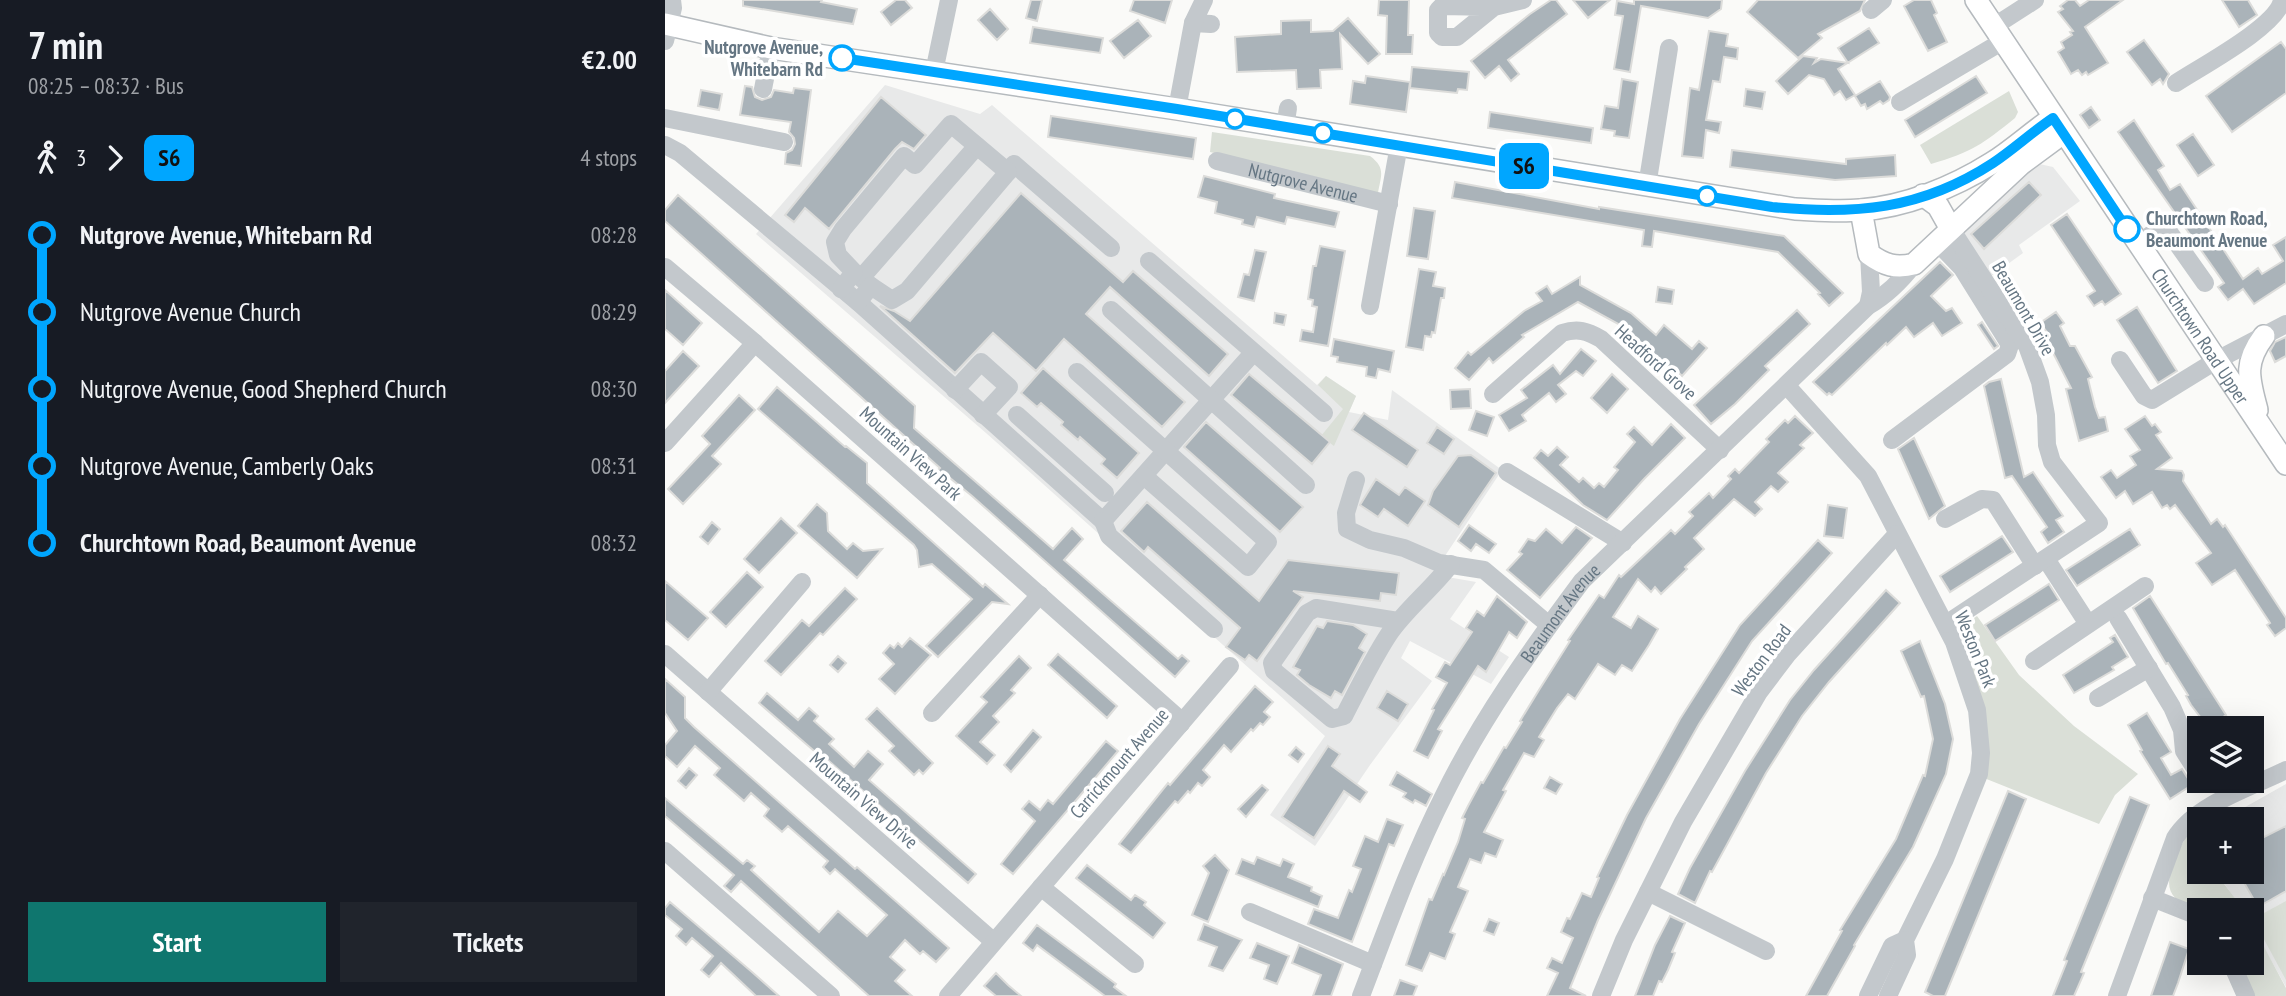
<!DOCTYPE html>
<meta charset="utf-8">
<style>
:root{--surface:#171b24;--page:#20242c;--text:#f1f3f6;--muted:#9ea1a6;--accent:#0f766e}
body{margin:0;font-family:"PT Sans Narrow",sans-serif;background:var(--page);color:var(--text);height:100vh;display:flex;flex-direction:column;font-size:26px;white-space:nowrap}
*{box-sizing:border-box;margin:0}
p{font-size:23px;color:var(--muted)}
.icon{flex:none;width:38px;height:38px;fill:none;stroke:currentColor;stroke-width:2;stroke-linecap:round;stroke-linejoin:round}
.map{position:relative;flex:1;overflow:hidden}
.details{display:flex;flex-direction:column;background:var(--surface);width:665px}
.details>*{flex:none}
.badge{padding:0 14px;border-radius:10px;font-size:24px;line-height:46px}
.controls{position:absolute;left:1522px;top:716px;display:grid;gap:14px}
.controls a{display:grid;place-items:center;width:77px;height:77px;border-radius:0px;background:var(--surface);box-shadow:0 7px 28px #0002;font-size:35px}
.map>.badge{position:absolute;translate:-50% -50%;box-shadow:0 0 0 4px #fff}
.legs{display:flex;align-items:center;gap:10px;height:77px;padding:0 28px;font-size:23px}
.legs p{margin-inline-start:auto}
.headline{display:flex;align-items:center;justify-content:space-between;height:119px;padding:0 28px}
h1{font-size:38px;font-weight:700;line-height:52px}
.action{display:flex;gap:14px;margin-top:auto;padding:14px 28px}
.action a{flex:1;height:80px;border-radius:0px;background:var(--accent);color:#fff;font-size:28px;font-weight:700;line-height:80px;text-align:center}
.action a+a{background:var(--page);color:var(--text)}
ul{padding:0 28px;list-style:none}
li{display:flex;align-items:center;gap:24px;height:77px;font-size:26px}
li i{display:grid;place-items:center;width:10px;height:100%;margin:0 9px;background:currentColor}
li i::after{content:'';width:18px;height:18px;margin:-9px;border:5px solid;border-radius:50%;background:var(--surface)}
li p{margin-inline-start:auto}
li:first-child i{background:linear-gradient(#0000 50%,currentColor 0)}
li:last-child i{background:linear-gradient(currentColor 50%,#0000 0)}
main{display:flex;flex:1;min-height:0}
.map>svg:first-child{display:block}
</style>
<main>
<section class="details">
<div class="headline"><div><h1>7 min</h1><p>08:25 – 08:32 · Bus</p></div><b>€2.00</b></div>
<div class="legs"><svg class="icon" aria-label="walk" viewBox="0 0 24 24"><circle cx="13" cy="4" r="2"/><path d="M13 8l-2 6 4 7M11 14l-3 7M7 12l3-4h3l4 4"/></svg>3<svg class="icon" aria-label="forward" viewBox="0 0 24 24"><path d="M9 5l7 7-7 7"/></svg><b class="badge" style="background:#00a6ff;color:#111">S6</b><p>4 stops</p></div>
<ul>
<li><i style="color:#00a6ff"></i><b>Nutgrove Avenue, Whitebarn Rd</b><p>08:28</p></li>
<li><i style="color:#00a6ff"></i><span>Nutgrove Avenue Church</span><p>08:29</p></li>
<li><i style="color:#00a6ff"></i><span>Nutgrove Avenue, Good Shepherd Church</span><p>08:30</p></li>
<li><i style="color:#00a6ff"></i><span>Nutgrove Avenue, Camberly Oaks</span><p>08:31</p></li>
<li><i style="color:#00a6ff"></i><b>Churchtown Road, Beaumont Avenue</b><p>08:32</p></li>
</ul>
<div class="action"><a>Start</a><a>Tickets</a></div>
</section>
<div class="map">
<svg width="1621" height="996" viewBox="0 0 1621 996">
<rect width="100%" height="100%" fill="#fafaf8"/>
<path fill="#e8e9e9" d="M220 85 315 114 327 105 652 385 661 376 691 396 684 412 723 420 727 390 837 470 766 577 788 578 811 582 785 619 844 657 826 684 745 641 736 658 767 681 705 765 650 846 605 815 660 736 321 433 91 234Z
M1370 163 1388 167 1415 201 1354 245 1358 253 1325 277 1295 230Z
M1621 784V987L1587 926V910H1578L1551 872H1587V819H1559Z"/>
<path fill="#dadfd7" d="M1344 91 1353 112 1350 118C1318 144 1307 152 1266 164L1255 145Z
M547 132 705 156C721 168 716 175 713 193L545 152Z
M661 376 691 396 669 446 656 436 678 409 653 385Z
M1312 616 1354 675 1409 726 1473 774 1450 795 1434 824 1319 778 1289 632Z
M1527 830H1534L1527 840 1535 851V872H1550L1579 910C1551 910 1490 914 1507 868 1512 854 1517 841 1527 830Z
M1621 901V980L1588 919Z
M1587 924 1621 988V996H1588L1574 963 1587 962Z"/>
<path fill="#aab3b9" stroke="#dcdcda" stroke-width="2" d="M78 0H157L156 2 192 9 188 24 78 6Z
M231 0H240L247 8 226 25 216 12Z
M366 0H377L372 21 361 18Z
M469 0H507L500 23 465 11Z
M714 0H744L743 35H748L747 54H721L722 16 713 15Z
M886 0H891L902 14 843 60 854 74 846 81 834 66 820 78 806 61 865 14Z
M908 0H945L923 18Z
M969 0H1057L1056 9 1043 18 976 6 965 72 949 69 958 16 950 15 952 1 969 4Z
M1093 0H1200L1195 11 1153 34 1157 38 1133 58 1082 12Z
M1249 0H1266L1272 13 1269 15 1282 42 1263 51 1239 6Z
M1403 0H1410L1415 6 1424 0H1458L1420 27 1443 63 1423 75 1421 72 1417 75 1413 70 1406 74 1393 52 1399 48 1396 42 1407 35 1405 32 1408 31 1393 12 1398 9 1395 6Z
M1557 0H1583L1592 15 1574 27Z
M325 9 343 29 332 40 313 20Z
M683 18 715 54 703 64 675 34 677 69 655 70 656 88 632 89 631 70 572 72 570 37 616 34V21L646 20V32L668 31Z
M473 20 486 36 459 58 445 41Z
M368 27 438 38 435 53 365 43Z
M1204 28 1214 43 1173 69 1190 95 1181 100 1175 91 1169 95 1159 79 1144 75 1123 94 1111 81 1138 56 1152 58 1149 63 1156 59 1183 63 1173 48Z
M1044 31 1063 34 1061 46 1073 48 1072 59 1059 57 1055 82 1048 81 1041 120 1056 122 1054 133 1041 130 1038 158 1017 156 1025 88 1034 90Z
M1479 40 1504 74 1498 84 1495 79 1487 85 1462 52Z
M1616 42 1621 49V93L1567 132 1541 96Z
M747 67 804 72 802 90 793 89 792 93 745 88Z
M701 76 745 82 741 112 685 104 688 81 700 83Z
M1311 76 1322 93 1250 137 1240 120Z
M957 79 973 82 964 138 949 136 950 131 936 129 940 106 953 108Z
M1215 81 1225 97 1224 100 1218 104 1215 101 1202 109 1200 104 1196 106 1190 96Z
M80 86 87 87 90 97 97 100 106 97 109 90 128 93 129 88 146 90 136 166 120 164 121 153 127 150 130 144 129 138 124 132 126 122 75 115Z
M1081 89 1100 92 1097 109 1079 106Z
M36 90 57 94 54 110 33 106Z
M216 97 261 135 249 149 237 142 230 149 164 229 140 208 129 222 120 215Z
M1426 107 1435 120 1424 128 1415 115Z
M825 112 928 128 926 143 823 128Z
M386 116 531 138 528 159 383 137Z
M1469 120 1499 166 1493 170 1505 190 1515 184 1578 279 1593 268 1597 274 1618 261 1608 245 1621 237V283L1589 304 1578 289 1563 300 1553 287 1559 283 1453 132Z
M1528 134 1549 165 1533 176 1512 145Z
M1067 150 1181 164V159L1230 155 1231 176 1170 180 1065 167Z
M539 176 610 194 609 198 674 212 670 227 622 217 620 224 592 217 589 227 577 224 578 220 550 213 552 202 533 197Z
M790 182 934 209V207L1119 236 1178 293 1164 306 1153 294 1155 293 1113 252 989 231 987 247 977 246 979 230 787 198Z
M1364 182 1376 195 1319 249 1306 234Z
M356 193 458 282 468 271 563 354 544 376 445 287 421 314 520 402 497 427 399 339 371 371 328 333 290 373 215 306 229 311 245 321Z
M13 195 250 406 249 428 388 549 407 528 418 539 399 560 513 659 517 655 524 661 510 677 307 496 285 478 283 481 278 477 272 471 275 468 0 221V210Z
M749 208 770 211 763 259 742 256Z
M1402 214 1456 294 1440 305 1437 301 1429 306 1422 296 1430 291 1386 225Z
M655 246 680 251 663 346 635 341 637 330 648 332 652 307 647 306 648 300 643 299 648 266H651Z
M590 250 601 252 589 301 573 297 579 274 584 275Z
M1275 262 1288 275 1266 296 1281 311 1287 308 1297 323 1277 336 1268 323 1249 337 1241 327 1222 345 1221 343 1167 395 1164 393 1162 395 1148 382Z
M754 269 771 272 768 286 780 288 779 298H776L770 333 767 332 766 337 760 336 758 350 741 347Z
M915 277V285L966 313 991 335 999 325 1027 349 1034 341 1042 348 1017 376 1007 366 1004 370 959 327 913 302 857 335 859 337 828 363 824 358 804 380 790 368 803 352 806 355 859 311 877 301 871 293 882 286 887 294Z
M993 287 1009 290 1007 304 991 302Z
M0 290 37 323 18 345 0 329Z
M1472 307 1512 371 1493 383 1452 320Z
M1132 310 1145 324 1100 366 1104 370 1070 404 1046 424 1029 405Z
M1391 312 1399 323 1395 326 1405 346H1410L1427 377 1423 379 1430 407 1434 418 1440 417 1443 431 1414 441 1401 389 1406 388 1383 343 1382 338 1385 336 1375 323Z
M610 313 621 315 619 325 609 323Z
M1317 322 1333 346 1329 349 1313 325Z
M1621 337V356L1610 362 1605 351 1610 342Z
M669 339 729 351 725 372 713 369 711 378 701 376 702 367 672 362 673 357 666 356Z
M916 349 931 361 918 376 911 371 893 385 901 394 891 402 884 393 857 415 861 421 844 431 834 415 862 398 856 390 888 365 895 374Z
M18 351 34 366 0 403V371Z
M378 368 474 453 452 478 436 464 440 459 415 437 413 440 396 425 398 422 376 403 372 407 356 393Z
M584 374 665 442 647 464 566 395Z
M947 374 963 389 942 413 926 398Z
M1336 379 1359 477 1368 472 1398 516 1391 520 1399 532 1383 543 1376 532 1382 527 1347 476 1340 478 1319 386 1324 382Z
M112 387 180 447 181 446 202 463V483L318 587 320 584 343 604 327 602 273 657 261 646 307 599 267 564 254 567 252 550 249 545 93 409Z
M805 389 806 408 786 409 785 390Z
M74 395 90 410 47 456 56 464 18 504 3 489 45 444 37 436Z
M811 411 829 417 822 436 804 430Z
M699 413 753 450 742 467 687 430Z
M1130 416 1148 433 1135 445 1139 448 1113 473 1123 482 1113 492 1106 486 1090 502 1097 509 1090 516 1069 499 1029 538 1039 549 1020 567 1022 569 996 594 990 587 986 592 973 579 948 617 966 628 973 616 993 629 984 645 967 671 957 665 950 675 933 664 910 699 903 694 892 708 874 737 879 740 869 757 859 753 838 790 841 791 819 832 838 840 831 857 820 853 816 863 805 859 793 887 803 891 785 932 790 934 780 959 765 953 757 971 741 965 764 899 767 900 778 874 779 875 793 842 800 819 797 818 803 806 816 782 818 783 839 747 841 748 857 722 855 721 874 690 905 641 903 640 934 595 939 598 954 575 956 577 1006 530 1010 534 1028 516 1024 512 1044 493 1048 498 1066 479 1063 476 1070 469 1074 473 1104 442 1101 439 1120 420 1123 423Z
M1480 416 1487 426 1490 424 1496 432 1491 435 1507 458 1492 469 1517 471 1519 475 1518 481 1546 524 1552 519 1558 527 1560 525 1621 618V628L1610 636 1602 625 1605 623 1570 570 1547 585 1531 563 1546 553 1510 505 1505 509 1502 505 1497 508 1487 492 1468 504 1460 491 1451 498 1436 477 1446 470 1452 478 1471 465 1465 456 1475 450 1460 429Z
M541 422 638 507 615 532 519 447Z
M1006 424 1020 438 979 479 942 520 918 505 869 458 876 450 883 456 892 447 903 457 895 465 914 482 918 478 929 488 934 483 939 487 953 470 949 467 970 442 962 434 969 427 987 445Z
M772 427 789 439 779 454 762 443Z
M1249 438 1280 506 1264 519 1233 449Z
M806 455 831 473 794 527 763 505 768 491 793 456Z
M711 479 734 495 740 487 760 501 743 526 719 509 713 517 695 505Z
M482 502 594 601 623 560 734 573 731 595 716 593 715 601 628 591 638 597 592 661 584 655 580 660 561 647 575 628 483 547 479 552 456 531Z
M152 504 162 513 163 531 182 549 188 543 198 551 217 549 192 578 133 526Z
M1163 505 1182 508 1178 538 1159 536Z
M116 518 132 533 94 573 79 559Z
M47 522 55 529 43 544 35 537Z
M804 525 831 544 824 553 811 544 806 551 793 541Z
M911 527 927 538 875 598 842 570 857 554 854 552 863 539 870 541 881 529 897 543Z
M1465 529 1475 545 1412 586 1401 570Z
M1337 536 1348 552 1285 592 1275 576Z
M1153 540 1167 553 1087 641 1034 724 981 818 933 920 905 988 921 996H882L893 973 882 968 887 958 897 963 908 938 896 932 902 918 905 919 917 893 926 897 934 878 932 877 962 815 1015 719 1075 625Z
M82 572 98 587 61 627 45 612Z
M0 581 43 618 23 640 0 620Z
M1384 584 1394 600 1330 641 1320 625Z
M180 588 192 599 158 635 155 633 116 675 100 661 137 620 144 626Z
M1221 590 1235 603 1164 682 1137 716 1101 773 1047 872 1045 871 1030 903 1013 894 1025 868 1080 771 1125 700 1149 670Z
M832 596 862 622 852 638 844 632 821 672 813 666 773 729 777 731 763 758 749 751 769 710 767 709 782 683 771 677 780 662 785 665 807 632 801 628 812 611 819 616Z
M1485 596 1561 715 1543 727 1526 705 1521 696 1523 695 1503 663 1501 664 1468 608Z
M662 621 688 625 702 634 694 648 700 652 677 695 670 691 666 698 644 685 632 675 635 670 628 667 652 626 658 628Z
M1450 635 1463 657 1447 667 1449 670 1409 693 1398 675 1448 642 1445 638Z
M245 638 266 655 230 694 214 679 229 664 218 653 225 645 229 648 233 643 237 647Z
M1255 641 1280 704 1288 739 1281 774 1248 847 1189 945 1190 946 1162 996H1141L1177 931 1175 930 1231 839 1258 775 1260 776 1268 739 1259 696 1256 697 1236 651Z
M393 654 452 706 442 718 383 665Z
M173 656 181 663 173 672 165 665Z
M354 656 366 668 346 690 350 693 328 716 334 722 315 742 330 755 322 764 291 736 322 702 316 697Z
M0 679 20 697V718L29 727 190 869 192 867 284 948 271 962 258 951 255 954 240 940 225 957 240 970 230 981 247 996H204L76 881 66 892 59 886 69 875 0 816V798L78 864 82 860 90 866 86 870 154 932 173 911 202 936 222 915 170 869 165 874 158 867 163 861 123 826 117 832 99 816 104 809 86 793 79 801 49 775 55 768 30 746 12 767 0 756V745L12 731 0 713Z
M590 686 608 702 599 712 605 717 598 725 595 723 588 731 586 729 566 752 559 745 538 770 545 777 537 786 533 783 525 793 523 791 513 803 510 801 466 853 454 844 503 783 505 785Z
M722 691 743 704 733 721 712 708Z
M102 693 133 720 144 708 153 716 149 721 169 739 164 744 189 767 203 751 218 764 204 780 311 874 303 883 157 755 156 757 94 703Z
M212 708 268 763 258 774 254 770 249 775 224 751 229 746 201 719Z
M1482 713 1506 752 1496 758 1506 775 1517 769 1527 785 1505 799 1475 751 1477 750 1463 725Z
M368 730 376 737 346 772 339 765Z
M441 741 453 751 348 874 336 864 370 821 357 809 364 801 375 810 383 800 388 804Z
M663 746 675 754 667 766 702 792 695 802 679 791 649 838 617 817Z
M631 747 639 754 633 762 624 755Z
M24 768 32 775 21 788 13 781Z
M732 772 767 794 761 806 750 800 748 803 738 797 741 793 725 785Z
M885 777 897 784 891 794 879 788Z
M597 785 603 790 581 817 573 809Z
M1343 791 1361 799 1280 996H1268L1260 992Z
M1465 797 1484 805 1416 972 1419 973 1409 996H1388L1402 961 1399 960Z
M722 819 738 825 729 846 724 844 687 942 643 924 649 909 673 918 684 890 687 892 696 869 688 866 700 836 713 842Z
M1621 826V891L1593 907 1573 872H1587V843Z
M550 855 564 870 543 922 527 915 544 873 538 866Z
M592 857 615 866 618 859 629 864 623 877 647 887 646 891 657 896 653 907 571 874 577 859 589 864Z
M422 865 466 900 470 895 481 902 479 905 500 923 488 938 411 878Z
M5 902 87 972 114 996H91L56 963 44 977 36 970 48 956 27 938 21 945 11 936 17 929 0 915V908Z
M1005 916 1020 923 1007 952 1010 953 1003 970 997 982 994 981 988 996H970L990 945Z
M824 919 834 923 829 935 819 931Z
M539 924 577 940 558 971 544 966 552 947 533 940Z
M372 925 451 984 449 987 461 996H440L372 945 368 951 358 943Z
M1505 942 1524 949 1513 983 1508 996H1486Z
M592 943 624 956 612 984 599 979 604 965 585 958Z
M634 945 678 964 666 996H648L656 975 627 963Z
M331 973 343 985 356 996H331L319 986Z
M735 980 752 986 748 996H729Z"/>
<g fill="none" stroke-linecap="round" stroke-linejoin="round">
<g stroke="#b5babe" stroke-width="24">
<g id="major">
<path id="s3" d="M1311 0 1621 464"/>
<path d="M0 24 106 48 512 109 1130 209C1152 210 1173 212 1195 210 1240 207 1289 187 1327 163 1348 150 1367 132 1388 118"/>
<path d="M1258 195 1273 206 1286 229"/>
<path d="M1196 210 1204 254C1219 265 1231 269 1249 264L1356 164 1398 133"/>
<path d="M1592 410C1584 379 1578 364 1599 336"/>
</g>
</g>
<g stroke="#c3c8cc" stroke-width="18">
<path d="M829 7 777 6 773 10V33L777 37H792L829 7 858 0"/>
<path d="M1206 10 1218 0"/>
<path d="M528 23 546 24"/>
<path d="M1328 27 1370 0"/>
<path d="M0 41 8 8 7 0"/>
<path d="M269 72 284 0"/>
<path d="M1511 83C1535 67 1613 26 1617 0"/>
<path d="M98 89 106 48"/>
<path d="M1235 102 1338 41"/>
<path d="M512 109 528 23 539 0"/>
<path d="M0 118 119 142"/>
<path d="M620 127 623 108"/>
<path d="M0 145 15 153 193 302 438 521 588 353"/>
<path id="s1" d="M552 161 724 204"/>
<path d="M343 172 349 164 446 248"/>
<path d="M982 186 1004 48"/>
<path d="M1473 244 1499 225 1540 283"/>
<path d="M484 261 659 413"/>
<path d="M0 267 90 343 512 717 516 724"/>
<path d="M206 286 196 278 312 146"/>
<path d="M176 289 189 272 173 255 170 242 178 229 239 156 250 165 286 124 343 172 242 291 227 300 206 286 193 302"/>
<path d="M705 306 734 145"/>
<path d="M1203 306 1206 292 1204 254"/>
<path d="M446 310 641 485"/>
<path d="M1455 360 1479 396 1487 400 1552 360 1621 324"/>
<path d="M412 372 603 542 583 567 479 476"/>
<path d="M1122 386 1203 476 1289 642 1312 710 1316 753 1314 774 1280 859 1240 940 1242 955 1223 996"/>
<path d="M290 390 316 362 344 387 318 415"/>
<path d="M828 394 897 333C913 328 922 331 936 339L1055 450"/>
<path d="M352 415 440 493"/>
<path d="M1227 440 1342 354 1345 345 1297 268 1272 242"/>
<path d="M0 443 90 343"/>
<path d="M842 472 958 543"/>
<path d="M691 480 681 513 682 529 705 540 739 548 774 563 819 570 884 625"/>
<path d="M1280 519 1317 499 1328 500 1370 566"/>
<path d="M438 521 444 536 549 629"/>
<path d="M1381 559 1423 624"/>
<path d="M1453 618 1507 707 1517 730 1519 751 1535 776"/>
<path d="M733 621 651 608 642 613 607 663 609 671 667 719 679 716C693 689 707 660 724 634 741 609 767 589 786 564"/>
<path d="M1281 624 1434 523 1387 462 1382 445 1381 415 1375 382 1362 346 1286 229"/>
<path d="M0 654 328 941"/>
<path d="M1369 661 1480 586"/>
<path d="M43 692 137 582"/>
<path d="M1433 698 1484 668"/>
<path d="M267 713 375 595"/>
<path d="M0 851 166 996"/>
<path d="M376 887 470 964"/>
<path d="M983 892 1101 951"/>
<path d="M1487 898 1535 917"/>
<path d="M585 912 708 964"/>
<path d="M1566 962 1581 996"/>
<path d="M283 996 565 666"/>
<path id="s2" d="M696 996C722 928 747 858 780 793 817 718 867 648 917 581L1203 306C1222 295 1236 281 1249 264"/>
<path d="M936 996 959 940 1018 822 1094 692 1122 655 1232 534"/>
<path d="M1203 996 1227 946 1240 940"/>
<path d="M1452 996 1510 838C1531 804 1585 788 1621 770"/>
</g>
<use href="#major" stroke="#fff" stroke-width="21"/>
</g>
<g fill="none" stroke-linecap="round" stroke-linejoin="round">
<g stroke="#fff" stroke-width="16">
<path id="line-1" d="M177 58 512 109 1107 207C1189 215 1256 210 1328 163 1349 149 1367 132 1388 118L1462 229"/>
</g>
<use href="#line-1" stroke="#00a6ff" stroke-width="10"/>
</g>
<g fill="#fff" stroke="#00a6ff" stroke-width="3.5">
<circle cx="177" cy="58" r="12"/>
<circle cx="570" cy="119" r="9"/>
<circle cx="658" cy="133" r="9"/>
<circle cx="1042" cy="196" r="9"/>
<circle cx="1462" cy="229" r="12"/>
</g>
<g text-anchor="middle" stroke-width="7" stroke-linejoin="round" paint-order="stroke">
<g font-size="19" font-weight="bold" fill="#657683" stroke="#fff" text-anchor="end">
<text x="158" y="54">Nutgrove Avenue,<tspan x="158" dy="22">Whitebarn Rd</tspan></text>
<text x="1481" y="225" text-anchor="start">Churchtown Road,<tspan x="1481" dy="22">Beaumont Avenue</tspan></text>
</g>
<g font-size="19" fill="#657683" stroke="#fff">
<text dy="7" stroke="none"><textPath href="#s1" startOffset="89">Nutgrove Avenue</textPath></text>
<text transform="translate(1359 308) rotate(60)" y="7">Beaumont Drive</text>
<text dy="7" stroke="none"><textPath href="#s3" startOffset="404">Churchtown Road Upper</textPath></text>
<text transform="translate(991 362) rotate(42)" y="7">Headford Grove</text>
<text transform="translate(246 453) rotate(42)" y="7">Mountain View Park</text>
<text dy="7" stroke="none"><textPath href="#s2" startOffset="434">Beaumont Avenue</textPath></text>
<text transform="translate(1311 649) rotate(68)" y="7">Weston Park</text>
<text transform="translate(1096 660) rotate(-53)" y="7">Weston Road</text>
<text transform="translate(454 763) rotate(-49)" y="7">Carrickmount Avenue</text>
<text transform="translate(199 800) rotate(41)" y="7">Mountain View Drive</text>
</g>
</g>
</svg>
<div class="controls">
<a><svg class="icon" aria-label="layers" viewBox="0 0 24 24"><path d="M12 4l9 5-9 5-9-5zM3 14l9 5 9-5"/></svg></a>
<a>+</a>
<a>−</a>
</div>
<b class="badge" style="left:859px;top:166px;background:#00a6ff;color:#111">S6</b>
</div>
</main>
